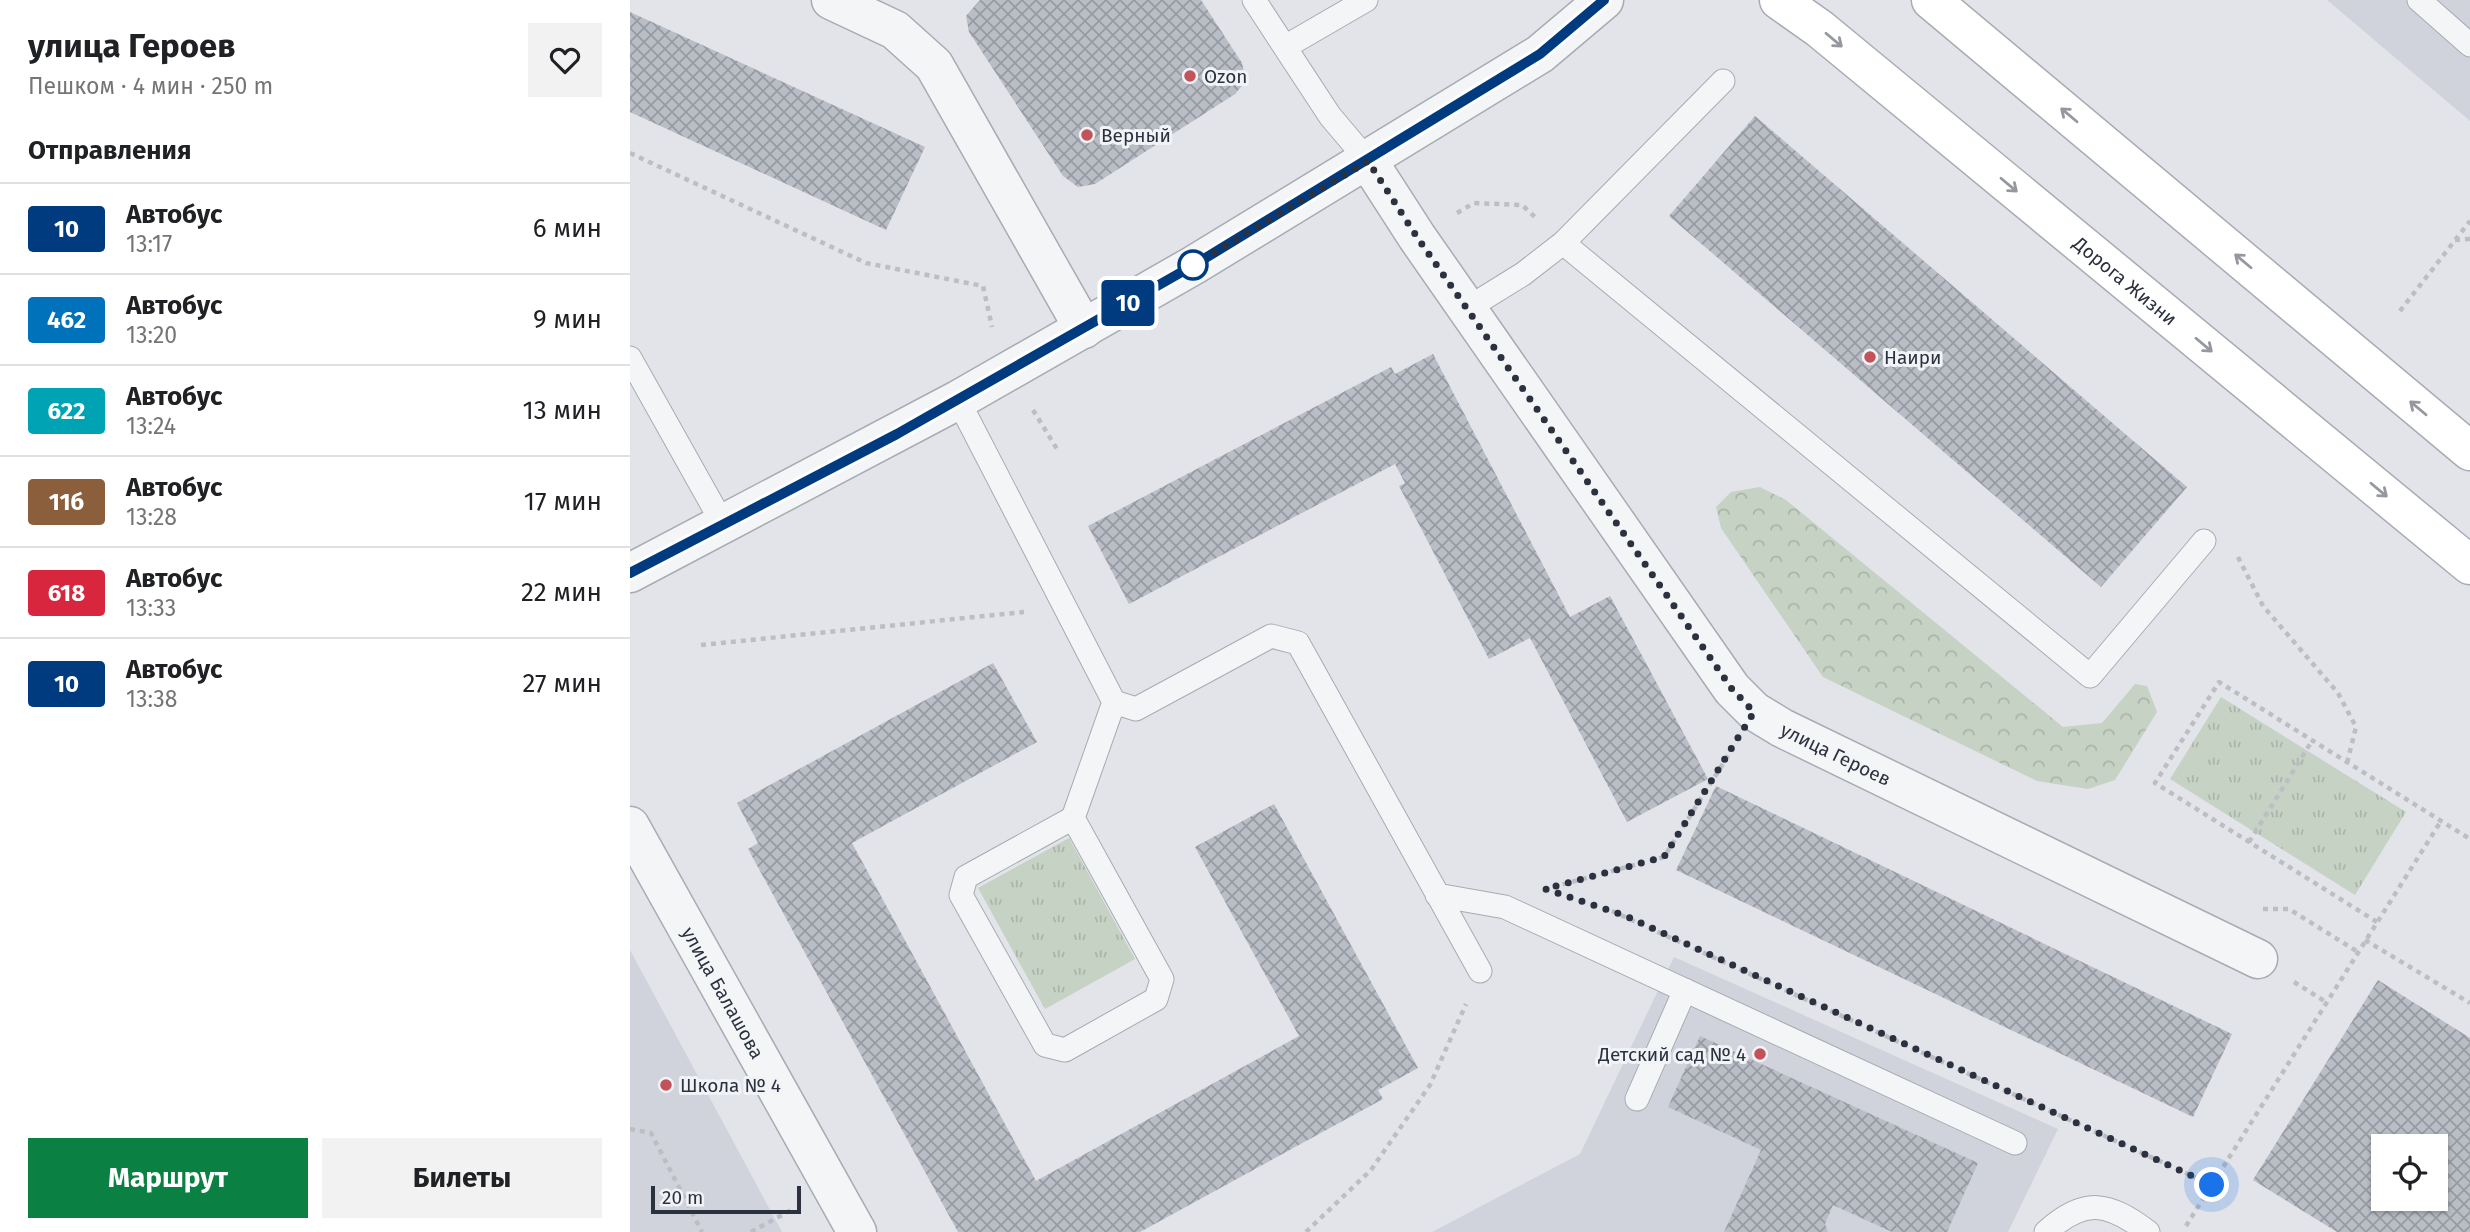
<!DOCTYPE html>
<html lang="ru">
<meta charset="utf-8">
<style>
:root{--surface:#fff;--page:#f2f2f2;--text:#202124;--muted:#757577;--line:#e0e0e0;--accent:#0b8043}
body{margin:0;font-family:"Fira Sans",sans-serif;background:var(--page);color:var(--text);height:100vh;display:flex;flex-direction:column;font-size:26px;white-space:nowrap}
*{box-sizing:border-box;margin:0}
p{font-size:23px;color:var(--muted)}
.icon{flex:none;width:38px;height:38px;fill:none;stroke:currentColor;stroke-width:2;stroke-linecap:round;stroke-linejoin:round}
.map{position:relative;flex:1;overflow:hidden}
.sheet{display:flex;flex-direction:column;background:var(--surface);width:630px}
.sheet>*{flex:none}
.badge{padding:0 14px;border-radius:5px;font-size:24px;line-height:46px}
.controls{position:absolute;left:1741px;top:1134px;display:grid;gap:14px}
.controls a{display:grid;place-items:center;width:77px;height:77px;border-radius:0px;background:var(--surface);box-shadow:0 2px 5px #0004;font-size:35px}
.scale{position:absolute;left:21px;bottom:18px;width:150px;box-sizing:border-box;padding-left:7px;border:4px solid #2b313f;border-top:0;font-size:19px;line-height:24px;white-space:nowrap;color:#2b313f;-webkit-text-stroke:5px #f1f3f6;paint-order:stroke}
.you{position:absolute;width:35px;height:35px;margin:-18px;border:5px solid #fff;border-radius:50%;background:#1a73e8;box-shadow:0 0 0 10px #1a73e833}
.map>.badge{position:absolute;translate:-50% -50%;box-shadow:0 0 0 4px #fff}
h2{padding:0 28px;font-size:26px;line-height:63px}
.round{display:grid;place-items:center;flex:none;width:74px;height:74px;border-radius:0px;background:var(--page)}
.summary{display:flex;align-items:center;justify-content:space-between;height:119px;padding:0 28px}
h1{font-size:33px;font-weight:700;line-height:52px}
.primary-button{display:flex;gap:14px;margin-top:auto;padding:14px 28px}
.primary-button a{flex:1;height:80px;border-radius:0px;background:var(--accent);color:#fff;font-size:28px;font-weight:700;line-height:80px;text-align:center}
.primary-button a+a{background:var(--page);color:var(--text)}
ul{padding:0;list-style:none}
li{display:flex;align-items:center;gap:21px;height:91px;padding:0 28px;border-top:2px solid var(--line)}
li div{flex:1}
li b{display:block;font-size:26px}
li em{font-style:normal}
li .badge{min-width:77px;font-weight:700;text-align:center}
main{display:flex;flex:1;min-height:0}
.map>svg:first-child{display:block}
</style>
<main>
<section class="sheet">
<div class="summary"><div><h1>улица Героев</h1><p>Пешком · 4 мин · 250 m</p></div><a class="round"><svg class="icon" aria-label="heart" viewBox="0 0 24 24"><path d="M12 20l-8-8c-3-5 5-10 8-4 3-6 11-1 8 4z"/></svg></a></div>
<h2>Отправления</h2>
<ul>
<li><span class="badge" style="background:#003b80;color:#fff">10</span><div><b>Автобус</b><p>13:17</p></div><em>6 мин</em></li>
<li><span class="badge" style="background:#0072bc;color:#fff">462</span><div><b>Автобус</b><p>13:20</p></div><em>9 мин</em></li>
<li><span class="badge" style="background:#00a3b4;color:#fff">622</span><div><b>Автобус</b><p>13:24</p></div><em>13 мин</em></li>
<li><span class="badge" style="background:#8b5e3c;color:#fff">11б</span><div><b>Автобус</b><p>13:28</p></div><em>17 мин</em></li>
<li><span class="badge" style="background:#d7263d;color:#fff">618</span><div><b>Автобус</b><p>13:33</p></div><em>22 мин</em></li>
<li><span class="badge" style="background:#003b80;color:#fff">10</span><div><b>Автобус</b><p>13:38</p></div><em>27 мин</em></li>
</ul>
<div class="primary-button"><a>Маршрут</a><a>Билеты</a></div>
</section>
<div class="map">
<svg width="1840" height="1232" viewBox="0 0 1840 1232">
<defs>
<pattern id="grass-tufts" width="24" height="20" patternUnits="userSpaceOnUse" patternTransform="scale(1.75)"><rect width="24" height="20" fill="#c6d2c4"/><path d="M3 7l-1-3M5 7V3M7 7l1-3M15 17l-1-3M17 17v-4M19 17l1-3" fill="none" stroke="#aab5a9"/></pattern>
<pattern id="forest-crowns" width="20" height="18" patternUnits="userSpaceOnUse" patternTransform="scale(1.75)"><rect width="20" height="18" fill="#c6d2c4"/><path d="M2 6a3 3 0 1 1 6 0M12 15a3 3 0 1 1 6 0" fill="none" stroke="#aab5a9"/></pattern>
<pattern id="building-cross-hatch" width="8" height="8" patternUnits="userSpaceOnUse" patternTransform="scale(1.75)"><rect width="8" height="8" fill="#b9bdc5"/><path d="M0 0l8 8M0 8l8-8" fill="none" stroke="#979aa1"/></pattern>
</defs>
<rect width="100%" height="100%" fill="#e2e4e9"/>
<path fill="#d0d3db" d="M1697 0H1840V121Z
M0 950 145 1219 152 1232H0Z
M1044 957 1428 1129 1378 1232H802L950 1154Z"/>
<path fill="url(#grass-tufts)" d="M1591 697 1776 812 1725 895 1540 779Z
M439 838 505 959 415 1009 348 888Z"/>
<path fill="url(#forest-crowns)" d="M1130 487 1156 500 1433 727 1472 723 1505 684 1517 686 1527 712 1485 780 1458 789 1407 781 1193 677 1091 528 1086 507 1101 492Z"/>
<path fill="url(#building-cross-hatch)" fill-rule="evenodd" d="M350 0H571L612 63 616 81 605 94 465 184 448 187 433 176 339 32 336 16Z
M0 12 295 147 256 230 0 112Z
M1125 116 1557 487 1471 587 1039 216Z
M803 354 940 617 980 596 1078 779 997 822 900 638 859 659 769 486 775 483 765 464 499 604 458 526 761 367 765 374Z
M363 663 407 742 222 843 406 1181 669 1036 565 847 644 804 788 1068 748 1090 753 1099 510 1232H328L118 849 128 843 107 803Z
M1086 786 1602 1034 1563 1117 1046 870Z
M1748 980 1840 1038V1232H1707L1623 1180ZM1754 1146H1806V1199H1754Z
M1070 1036 1348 1163 1317 1232H1262L1203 1205 1195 1224 1198 1232H1094L1131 1150 1038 1107Z"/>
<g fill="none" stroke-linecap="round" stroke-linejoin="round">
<g stroke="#a7abb3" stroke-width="25">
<path id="service" d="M624 0 700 116 738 161
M1789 0 1840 45
M655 47 736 0
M933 243 1460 676 1574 541
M838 308 893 274 933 243 1093 81
M0 358 93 524
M328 400 484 702 506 709 641 636 668 643 850 971
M443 818 532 979 526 999 435 1050 415 1045 331 895 336 877 443 818 484 702
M807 895 875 907 1385 1143
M1007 1099 1055 990
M1416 1232C1455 1197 1478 1202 1518 1232"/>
</g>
<g stroke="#a7abb3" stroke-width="41">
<g id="minor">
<path d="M201 0 265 30 304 65 454 329"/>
<path id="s1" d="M738 161 787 237 1102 689 1124 711 1152 728 1628 959"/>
<path id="s2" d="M0 826 227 1232"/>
</g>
</g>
<g stroke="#a7abb3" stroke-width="41">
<path id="tertiary" d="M0 573 328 400 564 265 910 54 974 0"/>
</g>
<g stroke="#a7abb3" stroke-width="41">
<g id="secondary">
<path id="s3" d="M1149 0 1190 29 1840 565"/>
<path d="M1301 0 1840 451"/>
</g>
</g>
<path stroke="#bcbec3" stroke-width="4.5" stroke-dasharray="5 5" stroke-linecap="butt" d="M0 153 236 263 353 286 362 327
M827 213 844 203 892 205 905 217
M1825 240 1840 239
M1770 311 1840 221
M403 410 427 449
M1608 557 1633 606 1708 693 1726 727 1717 763
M71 645 394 612
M1619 842 1682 741
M923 887 1034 857 1101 751
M1633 909H1659L1728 952
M982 911 1582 1185
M1747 922 1525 783 1589 682 1840 839
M1735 940 1840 1003
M1664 982 1696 1002
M0 1129 21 1133 72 1232
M1556 1226 1811 821
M121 1232 163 1209
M676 1232 741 1170 800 1085 836 1004"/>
<use href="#service" stroke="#f4f5f7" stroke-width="23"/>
<use href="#minor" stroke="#f4f5f7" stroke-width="38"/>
<use href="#tertiary" stroke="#f4f5f7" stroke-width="38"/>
<use href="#secondary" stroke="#fff" stroke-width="38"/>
</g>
<defs><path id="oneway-shaft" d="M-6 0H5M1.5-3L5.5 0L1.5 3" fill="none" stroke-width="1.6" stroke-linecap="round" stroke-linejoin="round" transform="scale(1.75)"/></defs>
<g stroke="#95989f">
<use href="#oneway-shaft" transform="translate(1204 40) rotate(40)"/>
<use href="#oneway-shaft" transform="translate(1439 115) rotate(-140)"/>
<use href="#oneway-shaft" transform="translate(1379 185) rotate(40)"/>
<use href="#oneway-shaft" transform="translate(1613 261) rotate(-140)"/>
<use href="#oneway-shaft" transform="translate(1574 345) rotate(40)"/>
<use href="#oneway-shaft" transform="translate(1788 408) rotate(-140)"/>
<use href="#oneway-shaft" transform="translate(1749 490) rotate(40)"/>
</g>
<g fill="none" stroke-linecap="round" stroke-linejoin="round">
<g stroke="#fff" stroke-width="16">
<path id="line" d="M0 573 267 434 564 265 910 54 974 0"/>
</g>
<use href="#line" stroke="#003b80" stroke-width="10"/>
<path stroke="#2b313f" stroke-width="7" stroke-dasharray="0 12.6" d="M563 265 738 161 787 237 1102 689 1124 712 1034 857 915 889 996 916 1582 1185"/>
</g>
<g fill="#c2535a" stroke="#f1f3f6" stroke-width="2.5">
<circle cx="560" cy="76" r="7"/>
<circle cx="457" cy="135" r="7"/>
<circle cx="1240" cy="357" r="7"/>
<circle cx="1130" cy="1054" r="7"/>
<circle cx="36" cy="1085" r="7"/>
</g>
<circle fill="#fff" stroke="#003b80" stroke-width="3.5" cx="563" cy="265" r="14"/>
<g text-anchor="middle" stroke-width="6" stroke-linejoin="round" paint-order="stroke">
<g font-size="19" fill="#2b313f" stroke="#f1f3f6" text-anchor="start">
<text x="574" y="83">Ozon</text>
<text x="471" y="142">Верный</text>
<text x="1254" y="364">Наири</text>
<text x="1116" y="1061" text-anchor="end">Детский сад № 4</text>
<text x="50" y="1092">Школа № 4</text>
</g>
<g font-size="19" fill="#2b313f" stroke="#f1f3f6">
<text dy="7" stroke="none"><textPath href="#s3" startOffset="446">Дорога Жизни</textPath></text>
<text dy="7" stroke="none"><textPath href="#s1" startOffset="765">улица Героев</textPath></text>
<text dy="7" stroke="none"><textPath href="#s2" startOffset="191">улица Балашова</textPath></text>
</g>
</g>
</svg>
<div class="controls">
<a><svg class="icon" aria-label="locate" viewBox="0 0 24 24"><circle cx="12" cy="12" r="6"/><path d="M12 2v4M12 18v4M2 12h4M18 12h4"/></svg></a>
</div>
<div class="scale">20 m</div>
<div class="you" style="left:1582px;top:1185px"></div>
<b class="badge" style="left:498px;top:303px;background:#003b80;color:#fff">10</b>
</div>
</main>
